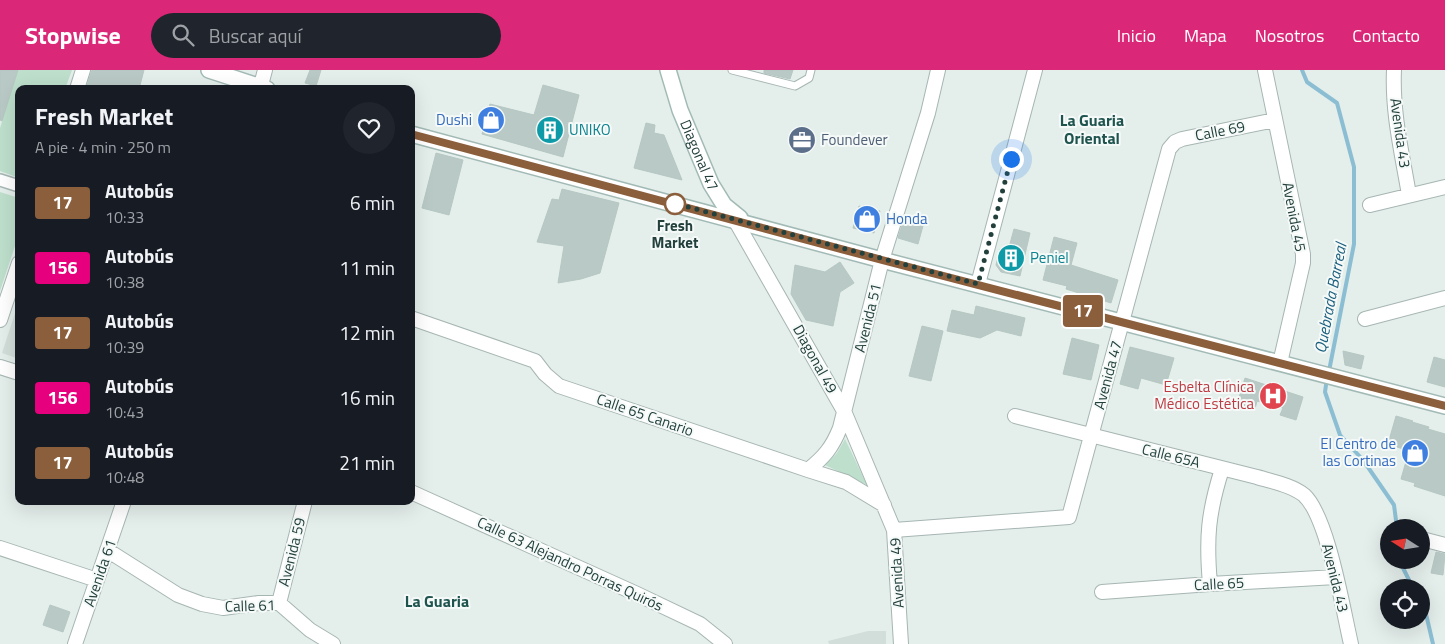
<!DOCTYPE html>
<html lang="es">
<meta charset="utf-8">
<style>
:root{--surface:#171b24;--page:#20242c;--text:#f1f3f6;--muted:#9ea1a6;--accent:#db2777}
body{margin:0;font-family:"Titillium Web",sans-serif;background:var(--page);color:var(--text);height:100vh;display:flex;flex-direction:column;font-size:19px;white-space:nowrap}
*{box-sizing:border-box;margin:0}
p{font-size:16px;color:var(--muted)}
.icon{flex:none;width:28px;height:28px;fill:none;stroke:currentColor;stroke-width:2;stroke-linecap:round;stroke-linejoin:round}
.map{position:relative;flex:1;overflow:hidden}
.panel{position:absolute;left:15px;top:15px;width:400px;height:420px;display:flex;flex-direction:column;background:var(--surface);border-radius:10px;box-shadow:0 5px 20px #0002}
.panel>*{flex:none}
.badge{padding:0 10px;border-radius:4px;font-size:18px;line-height:32px}
.needle{width:32px;rotate:282deg}
.fabs{position:absolute;left:1380px;top:449px;display:grid;gap:10px}
.fabs a{display:grid;place-items:center;width:50px;height:50px;border-radius:50%;background:var(--surface);box-shadow:0 5px 20px #0002;font-size:25px}
.you{position:absolute;width:25px;height:25px;margin:-12px;border:4px solid #fff;border-radius:50%;background:#1a73e8;box-shadow:0 0 0 8px #1a73e833}
.map>.badge{position:absolute;translate:-50% -50%;box-shadow:0 0 0 2px #fff}
.round{display:grid;place-items:center;flex:none;width:52px;height:52px;border-radius:26px;background:var(--page)}
.head{display:flex;align-items:center;justify-content:space-between;height:85px;padding:0 20px}
h1{font-size:24px;font-weight:700;line-height:38px}
ul{padding:0;list-style:none}
li{display:flex;align-items:center;gap:15px;height:65px;padding:0 20px}
li div{flex:1}
li b{display:block;font-size:19px}
li em{font-style:normal}
li .badge{min-width:55px;font-weight:700;text-align:center}
header{display:flex;align-items:center;gap:30px;box-sizing:border-box;height:70px;padding:0 25px;background:var(--accent);color:#fff}
header strong{font-size:24px}
nav{display:flex;gap:28px;margin-inline-start:auto;font-size:18px}
.search{width:350px;height:45px;background:var(--page);display:flex;align-items:center;gap:12px;box-sizing:border-box;padding:0 18px;border-radius:28px;color:var(--muted);font-size:19px}
.map>svg:first-child{display:block}
</style>
<header>
<strong>Stopwise</strong>
<div class="search"><svg class="icon" aria-label="search" viewBox="0 0 24 24"><circle cx="10" cy="10" r="6"/><path d="M15 15l6 6"/></svg>Buscar aquí</div>
<nav><a>Inicio</a><a>Mapa</a><a>Nosotros</a><a>Contacto</a></nav>
</header>
<div class="map">
<svg width="1445" height="574" viewBox="0 0 1445 574">
<rect width="100%" height="100%" fill="#e4eeeb"/>
<path fill="#d2deda" d="M19 231V289L2 283Z
M868 561H886V574H829L828 571Z"/>
<path fill="#bddfcb" d="M18 0H72L65 19H19V108L0 101V58Z
M0 122 19 128V164L0 221Z
M845 369 867 415 825 395 837 383Z"/>
<g fill="none" stroke-linecap="round" stroke-linejoin="round">
<path stroke="#8cbed3" stroke-width="4" d="M1302 0 1307 12 1337 33 1354 97V174L1329 301
M1327 308 1325 322 1340 365 1363 390 1394 435 1397 458
M1402 490 1403 498 1413 518
M1421 534 1426 544 1433 574"/>
</g>
<path fill="#b9c9c5" stroke="#b6c8c3" d="M0 0H18L2 51 0 50Z
M92 0H144L139 19H86Z
M310 0H321L316 16 305 13Z
M764 0H793L790 9 764 3Z
M543 15 579 25 563 87 482 64 490 34 534 45Z
M646 53 655 55 654 63 664 65 682 110 634 98Z
M436 83 463 90 449 145 422 138Z
M562 119 619 133 600 203 581 209 558 213 564 176 537 172 552 129 559 130Z
M859 136 880 141 874 163 853 158Z
M905 146 924 152 918 174 898 168Z
M1014 159 1030 163 1020 206 1001 202 996 195 1000 179 1008 181Z
M1054 167 1077 173 1071 195 1118 210 1111 233 1066 219 1067 216 1043 210Z
M840 192 854 213 840 222 833 256 806 250 791 224 795 195 825 202Z
M976 236 1025 248 1021 266 997 260 980 268 947 261 952 240 974 245Z
M922 256 943 261 931 311 909 306Z
M1072 268 1099 275 1091 310 1063 304Z
M1130 277 1174 288 1166 315 1141 308 1138 319 1120 314Z
M1343 281 1364 286 1361 299 1345 295Z
M1434 287 1445 290V317L1427 312Z
M1245 308 1303 327 1296 350 1280 345 1283 338 1257 331 1255 339 1237 334Z
M1396 346 1413 351 1412 352 1429 357 1428 359 1445 364V426L1414 416 1415 413 1401 409 1409 381 1388 374Z
M1436 482 1445 484 1443 505 1431 503Z
M50 535 70 542 63 562 43 555Z"/>
<g fill="none" stroke-linecap="round" stroke-linejoin="round">
<g stroke="#a6b6b3" stroke-width="9">
<path id="service" d="M732 0 795 16 809 8 811 0"/>
</g>
<g stroke="#a6b6b3" stroke-width="14">
<path id="pedestrian" d="M0 110 19 116"/>
</g>
<g stroke="#a6b6b3" stroke-width="16">
<path id="minor" d="M1265 0 1303 184V193L1280 293
M1394 0C1392 43 1402 83 1409 125
M77 19 83 0
M260 19 265 0
M1370 135 1445 117
M735 150 844 341 894 460 901 574
M978 214 1035 0
M411 248 535 291 545 304 559 316 808 400 846 412 884 435
M1365 249 1445 228
M0 250 19 193
M0 297 19 303
M1015 346 1257 407C1273 412 1291 415 1304 425 1328 447 1343 540 1351 574
M808 400C824 387 832 378 840 358L882 190 928 43 938 0
M411 422 637 524 700 554 725 574
M894 460 1069 447 1169 79 1175 72 1182 69 1275 50
M1422 469 1445 475
M0 478 97 510
M107 480 178 525 202 534 223 538 259 533H279L310 560 333 574
M1210 514C1206 469 1208 443 1222 399
M1102 522 1210 514 1336 507
M279 533 305 431
M75 574 124 431"/>
</g>
<g stroke="#a2bab5" stroke-width="18">
<g id="secondary">
<path d="M209 0 267 19"/>
<path id="s1" d="M668 0 680 40 711 114 724 135 740 148"/>
<path d="M411 64 882 190 1445 336"/>
</g>
</g>
<use href="#service" stroke="#fff" stroke-width="7"/>
<use href="#pedestrian" stroke="#fff" stroke-width="11"/>
<use href="#minor" stroke="#fff" stroke-width="14"/>
<use href="#secondary" stroke="#fff" stroke-width="15"/>
</g>
<g fill="none" stroke-linecap="round" stroke-linejoin="round">
<g stroke="#fff" stroke-width="11">
<path id="line" d="M411 64 882 190 1445 336"/>
</g>
<use href="#line" stroke="#8b5e3c" stroke-width="8"/>
<path stroke="#23403d" stroke-width="5" stroke-dasharray="0 9" d="M675 134 673 133 978 214 1011 89"/>
</g>
<defs>
<g id="shop-disc" transform="scale(1.4375)"><circle r="9.5" fill="#3f7fe0" stroke="#f5faf8"/><path d="M-5-2.5h2.3a2.7 3.5 0 0 1 5.4 0H5L5.5 6h-11ZM-1.5-2.5h3a1.5 2.3 0 0 0-3 0Z" fill="#fff"/></g>
<g id="building-disc" transform="scale(1.4375)"><circle r="9.5" fill="#0f9aa8" stroke="#f5faf8"/><path d="M-4-6H4V6H1V3H-1V6H-4ZM-2.5-4.3h1.7v1.8h-1.7ZM.8-4.3h1.7v1.8H.8ZM-2.5-1h1.7V.8h-1.7ZM.8-1h1.7V.8H.8Z" fill="#fff"/></g>
<g id="office-disc" transform="scale(1.4375)"><circle r="9.5" fill="#5c6f8a" stroke="#f5faf8"/><path d="M-6-3h4V-5.5h4V-3h4V5H-6ZM-1-4.5V-3h2v-1.5ZM-6 0V1H6V0Z" fill="#fff"/></g>
<g id="hospital-disc" transform="scale(1.4375)"><circle r="9.5" fill="#e0444e" stroke="#f5faf8"/><path d="M-5-5h3v3.5h4V-5h3V5h-3V1.5h-4V5h-3Z" fill="#fff"/></g>
</defs>
<g fill-rule="evenodd">
<use href="#shop-disc" x="491" y="50"/>
<use href="#building-disc" x="550" y="60"/>
<use href="#office-disc" x="802" y="70"/>
<use href="#shop-disc" x="867" y="149"/>
<use href="#building-disc" x="1011" y="188"/>
<use href="#hospital-disc" x="1273" y="326"/>
<use href="#shop-disc" x="1415" y="383"/>
</g>
<circle fill="#fff" stroke="#8b5e3c" stroke-width="2.5" cx="675" cy="134" r="10"/>
<g text-anchor="middle" stroke-width="4" stroke-linejoin="round" paint-order="stroke">
<g font-size="15" fill="#366cbe" stroke="#f5faf8" text-anchor="end">
<text x="472" y="55">Dushi</text>
<text x="886" y="154" text-anchor="start">Honda</text>
<text x="1396" y="379">El Centro de<tspan x="1396" dy="17">las Cortinas</tspan></text>
</g>
<g font-size="15" fill="#0d838f" stroke="#f5faf8" text-anchor="start">
<text x="569" y="65">UNIKO</text>
<text x="1030" y="193">Peniel</text>
</g>
<g font-size="15" fill="#23403d" stroke="#f5faf8">
<text transform="translate(1220 61) rotate(-11)" y="5">Calle 69</text>
<text transform="translate(1400 63) rotate(82)" y="5">Avenida 43</text>
<text dy="5" stroke="none"><textPath href="#s1" startOffset="91">Diagonal 47</textPath></text>
<text transform="translate(1294 147) rotate(79)" y="5">Avenida 45</text>
<text transform="translate(868 248) rotate(-76)" y="5">Avenida 51</text>
<text transform="translate(815 289) rotate(61)" y="5">Diagonal 49</text>
<text transform="translate(1108 305) rotate(-75)" y="5">Avenida 47</text>
<text transform="translate(645 345) rotate(19)" y="5">Calle 65 Canario</text>
<text transform="translate(1171 386) rotate(14)" y="5">Calle 65A</text>
<text transform="translate(292 482) rotate(-76)" y="5">Avenida 59</text>
<text transform="translate(570 494) rotate(25)" y="5">Calle 63 Alejandro Porras Quirós</text>
<text transform="translate(100 503) rotate(-71)" y="5">Avenida 61</text>
<text transform="translate(897 503) rotate(-93)" y="5">Avenida 49</text>
<text transform="translate(1335 508) rotate(76)" y="5">Avenida 43</text>
<text transform="translate(1219 514) rotate(-3)" y="5">Calle 65</text>
<text transform="translate(250 536) rotate(-2)" y="5">Calle 61</text>
</g>
<g font-size="15" fill="#4e5e75" stroke="#f5faf8" text-anchor="start">
<text x="821" y="75">Foundever</text>
</g>
<g font-size="15" font-weight="bold" fill="#23403d" stroke="#f5faf8">
<text x="675" y="161">Fresh<tspan x="675" dy="17">Market</tspan></text>
</g>
<g font-size="15" fill="#be3a42" stroke="#f5faf8" text-anchor="end">
<text x="1254" y="322">Esbelta Clínica<tspan x="1254" dy="17">Médico Estética</tspan></text>
</g>
<g font-size="16" font-weight="bold" fill="#1e534e" stroke="#f5faf8">
<text x="1092" y="56">La Guaria<tspan x="1092" dy="18">Oriental</tspan></text>
<text x="437" y="537">La Guaria</text>
</g>
<g font-size="16" font-style="italic" fill="#1b5f7e" stroke="#f5faf8">
<text transform="translate(1330 228) rotate(-79)" y="6">Quebrada Barreal</text>
</g>
</g>
</svg>
<div class="fabs">
<a><svg class="needle" viewBox="-14 -14 28 28"><path d="M0-13l5 13h-10z" fill="#e53935"/><path d="M0 13l5-13h-10z" fill="#9ea1a6"/></svg></a>
<a><svg class="icon" aria-label="locate" viewBox="0 0 24 24"><circle cx="12" cy="12" r="6"/><path d="M12 2v4M12 18v4M2 12h4M18 12h4"/></svg></a>
</div>
<div class="you" style="left:1011px;top:89px"></div>
<b class="badge" style="left:1083px;top:241px;background:#8b5e3c;color:#fff">17</b>
<section class="panel">
<div class="head"><div><h1>Fresh Market</h1><p>A pie · 4 min · 250 m</p></div><a class="round"><svg class="icon" aria-label="heart" viewBox="0 0 24 24"><path d="M12 20l-8-8c-3-5 5-10 8-4 3-6 11-1 8 4z"/></svg></a></div>
<ul>
<li><span class="badge" style="background:#8b5e3c;color:#fff">17</span><div><b>Autobús</b><p>10:33</p></div><em>6 min</em></li>
<li><span class="badge" style="background:#e6007e;color:#fff">156</span><div><b>Autobús</b><p>10:38</p></div><em>11 min</em></li>
<li><span class="badge" style="background:#8b5e3c;color:#fff">17</span><div><b>Autobús</b><p>10:39</p></div><em>12 min</em></li>
<li><span class="badge" style="background:#e6007e;color:#fff">156</span><div><b>Autobús</b><p>10:43</p></div><em>16 min</em></li>
<li><span class="badge" style="background:#8b5e3c;color:#fff">17</span><div><b>Autobús</b><p>10:48</p></div><em>21 min</em></li>
</ul>
</section>
</div>
